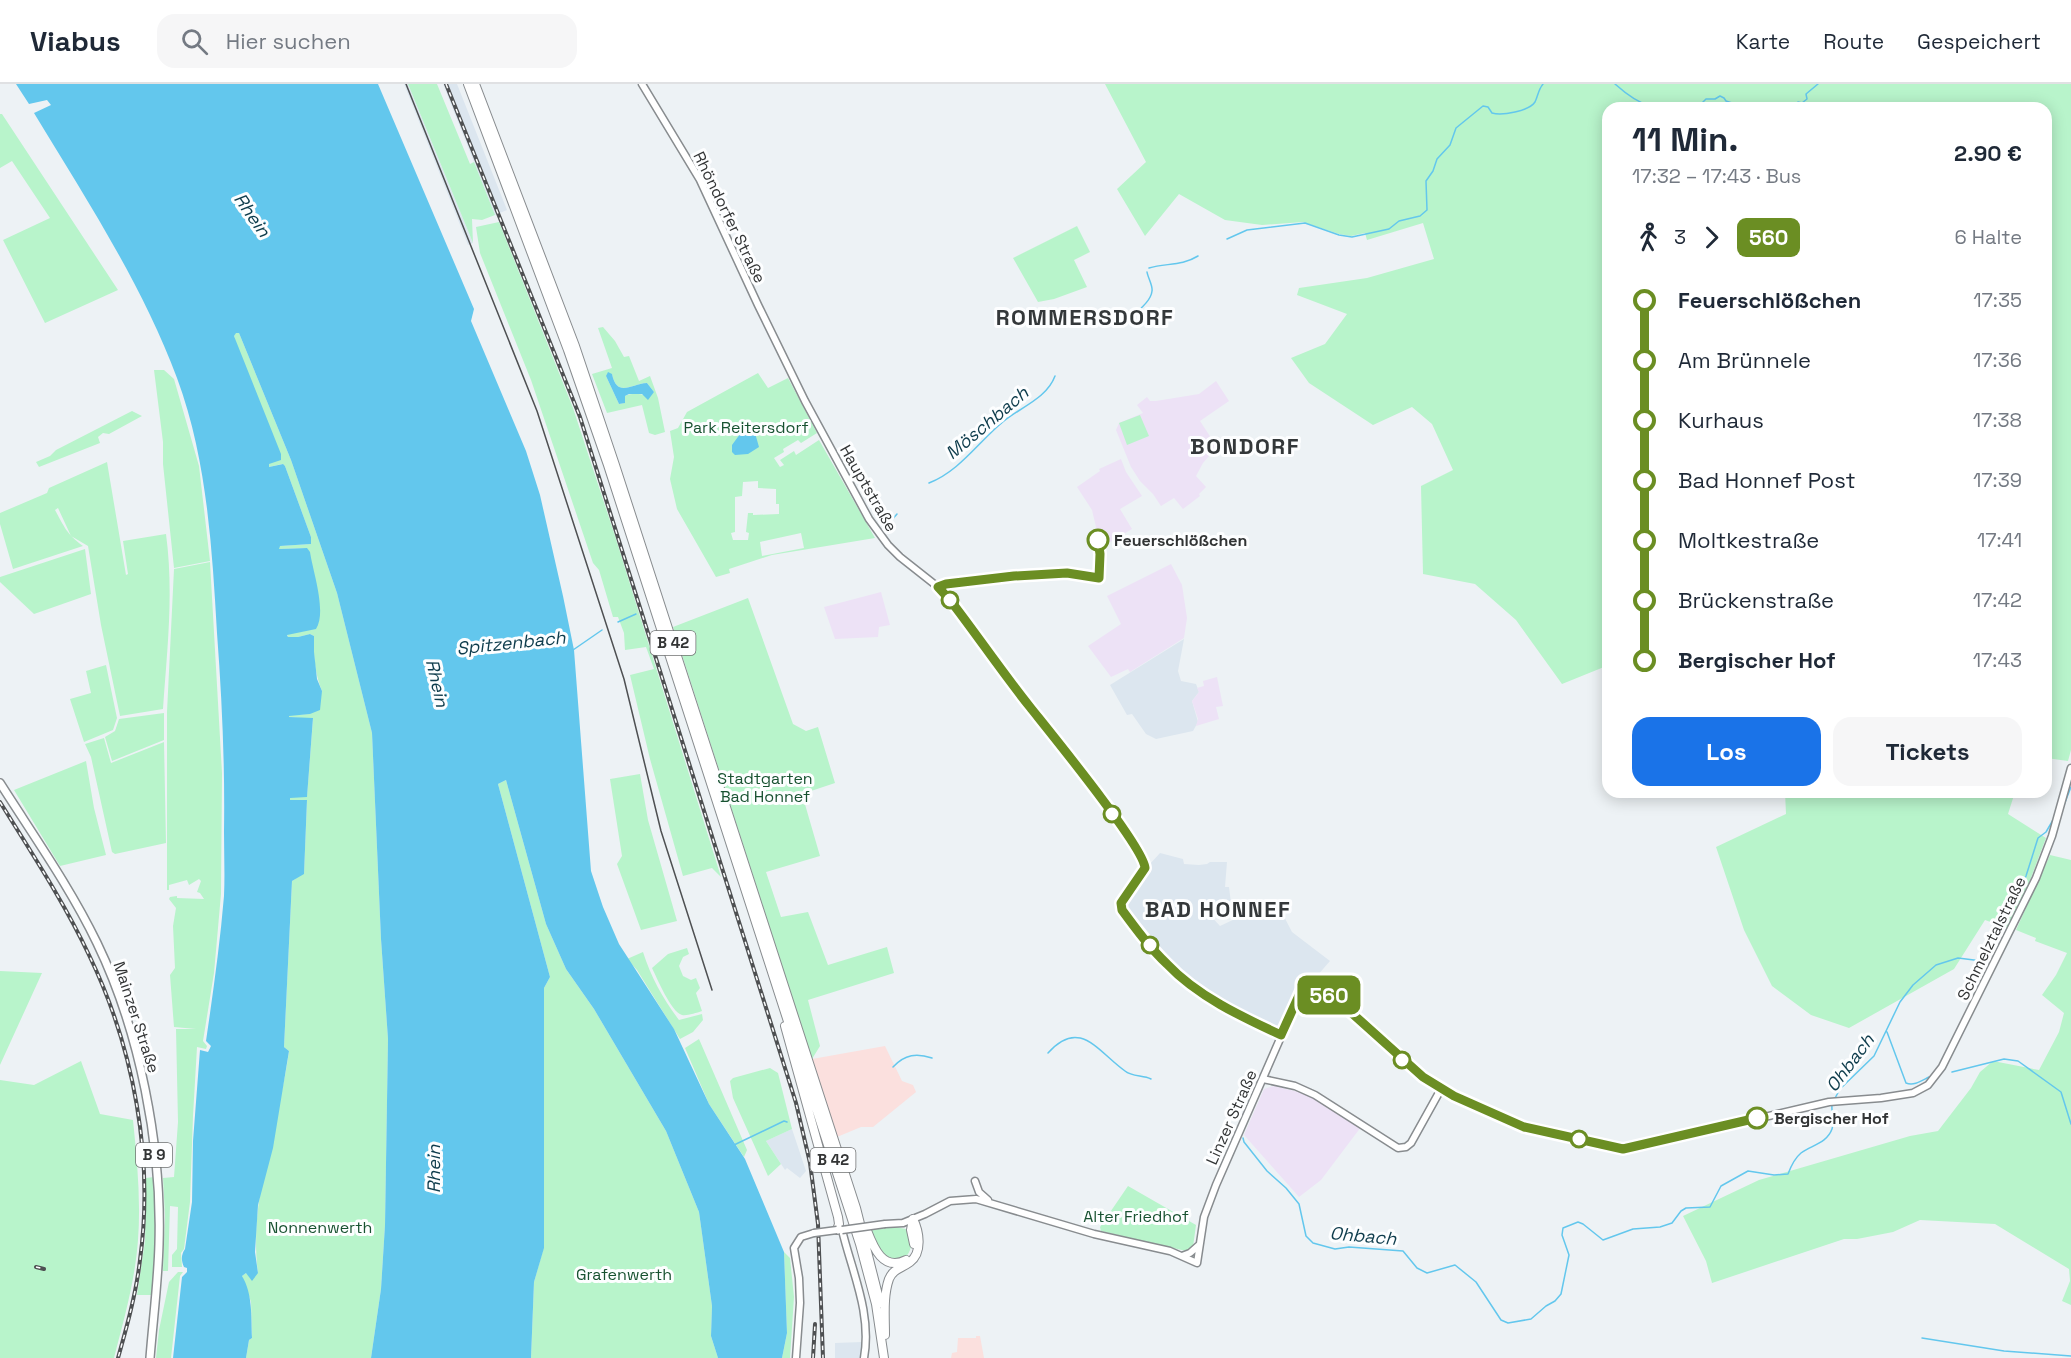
<!DOCTYPE html>
<html lang="de">
<meta charset="utf-8">
<style>
:root{--surface:#fff;--page:#f6f6f7;--text:#1f2937;--muted:#747a83;--line:#e0e1e3;--accent:#1a73e8}
body{margin:0;font-family:"Space Grotesk",sans-serif;background:var(--page);color:var(--text);height:100vh;display:flex;flex-direction:column;font-size:22px;white-space:nowrap}
*{box-sizing:border-box;margin:0}
p{font-size:20px;color:var(--muted)}
.icon{flex:none;width:33px;height:33px;fill:none;stroke:currentColor;stroke-width:2;stroke-linecap:round;stroke-linejoin:round}
.map{position:relative;flex:1;overflow:hidden}
.panel{position:absolute;left:1602px;top:18px;width:450px;height:696px;display:flex;flex-direction:column;background:var(--surface);border-radius:18px;box-shadow:0 3px 15px #0003}
.panel>*{flex:none}
.badge{padding:0 12px;border-radius:9px;font-size:21px;line-height:39px}
.map>.badge{position:absolute;translate:-50% -50%;box-shadow:0 0 0 3px #fff}
.legs{display:flex;align-items:center;gap:9px;height:66px;padding:0 30px;font-size:20px}
.legs p{margin-inline-start:auto}
.head{display:flex;align-items:center;justify-content:space-between;height:102px;padding:0 30px}
h1{font-size:33px;font-weight:600;line-height:45px}
.primary-button{display:flex;gap:12px;margin-top:auto;padding:12px 30px}
.primary-button a{flex:1;height:69px;border-radius:18px;background:var(--accent);color:#fff;font-size:24px;font-weight:600;line-height:69px;text-align:center}
.primary-button a+a{background:var(--page);color:var(--text)}
ul{padding:0 30px;list-style:none}
li{display:flex;align-items:center;gap:21px;height:60px;font-size:22px}
li i{display:grid;place-items:center;width:9px;height:100%;margin:0 8px;background:currentColor}
li i::after{content:'';width:15px;height:15px;margin:-8px;border:4px solid;border-radius:50%;background:var(--surface)}
li p{margin-inline-start:auto}
li:first-child i{background:linear-gradient(#0000 50%,currentColor 0)}
li:last-child i{background:linear-gradient(currentColor 50%,#0000 0)}
header{display:flex;align-items:center;gap:36px;box-sizing:border-box;height:84px;padding:0 30px;background:var(--surface);border-bottom:2px solid var(--line)}
header strong{font-size:28px}
nav{display:flex;gap:33px;margin-inline-start:auto;font-size:21px}
.search{width:420px;height:54px;background:var(--page);display:flex;align-items:center;gap:15px;box-sizing:border-box;padding:0 21px;border-radius:18px;color:var(--muted);font-size:22px}
.map>svg:first-child{display:block}
</style>
<header>
<strong>Viabus</strong>
<div class="search"><svg class="icon" aria-label="search" viewBox="0 0 24 24"><circle cx="10" cy="10" r="6"/><path d="M15 15l6 6"/></svg>Hier suchen</div>
<nav><a>Karte</a><a>Route</a><a>Gespeichert</a></nav>
</header>
<div class="map">
<svg width="2071" height="1274" viewBox="0 0 2071 1274">
<rect width="100%" height="100%" fill="#edf2f5"/>
<path fill="#dce6ef" d="M404 0H408L473 159 468 161Z
M443 0H457L507 126 495 131Z
M1184 555 1178 587 1181 597 1196 600 1199 608 1192 617 1198 638 1193 647 1156 655 1146 650 1132 630 1127 631 1110 601Z
M1160 769 1183 775 1184 780 1199 781 1207 780 1210 778H1227L1225 803H1229L1231 819 1208 829 1220 842 1237 834 1235 829 1270 825 1278 821 1292 848 1330 877 1310 900 1304 899 1299 903 1281 946 1239 927 1190 897 1164 874 1128 827 1125 818 1149 781Z
M792 1045 806 1087 800 1094 787 1084 785 1086 766 1057Z
M862 1258 860 1274H835V1259Z"/>
<path fill="#fbe0de" d="M885 962 902 997 913 1001 916 1008 873 1043H861L837 1053 812 975Z
M976 1252H980L984 1274H951L952 1269 957 1268 958 1254H976Z"/>
<path fill="#ede2f6" d="M1216 297 1229 317 1200 337 1217 363 1203 379 1196 392 1206 403 1199 410 1200 412 1183 425 1174 414 1161 422 1153 410 1140 397 1131 383 1116 346 1119 339 1143 329 1137 321 1147 313 1150 317H1156L1199 310Z
M1121 375 1126 388 1142 412 1120 425 1132 445 1110 458 1100 460 1092 426 1077 403 1100 387 1099 385Z
M1171 480 1182 501 1187 534 1184 554 1130 588 1128 585 1111 593 1088 562 1121 540 1107 512Z
M881 508 890 541 879 543 878 553 835 555 824 523Z
M1217 593 1223 622 1216 623 1219 635 1196 642 1198 635 1192 617 1199 608 1197 604 1204 602 1203 597Z
M1274 1002 1307 1010 1361 1043 1321 1096 1299 1113 1244 1051 1264 1005Z"/>
<path fill="#b8f4cb" fill-rule="evenodd" d="M408 0H437L470 80 474 78 495 131 482 136 472 135 473 159Z
M1105 0H2071V666L2068 677 2046 674V24H1608V583H1604L1562 600 1516 536 1475 500 1423 490 1421 402 1453 386 1432 340 1412 323 1373 341 1309 299 1291 274 1325 260 1347 230 1297 211 1299 204 1367 194 1434 175 1423 139 1367 156 1365 149 1351 152 1339 150 1303 138 1262 141 1225 136 1179 110 1145 152 1117 105 1146 78Z
M0 30H2L118 206 45 239 3 156 50 134 12 77 0 84Z
M499 138 573 324 616 455 721 793 712 784 683 792 650 675 630 591 654 585 646 563 625 566 624 549 618 533H613L599 486 593 479 531 296 480 169 476 143Z
M1077 142 1090 168 1074 176 1087 203 1054 215 1038 218 1013 174Z
M603 243 615 257 624 273 629 272 639 297 650 292 658 314 665 348 655 351 649 349 642 321 607 329 592 290 612 284 598 244ZM612 290C617 314 631 300 647 299L654 308 646 312C640 309 631 309 625 312L624 319 619 320 606 292Z
M235 249H239L291 376 337 509 372 649 381 855 388 955 385 1141 381 1205 371 1274H246L249 1256 252 1254 251 1218 242 1192 246 1189H258C248 1115 279 1041 289 967L284 963 292 797 304 789 307 717 290 716V713L307 712 313 635 289 633V631L310 630 322 607C315 590 313 571 314 552L310 550 298 553H288L287 550 304 547 307 464 279 465V462L311 460V453L285 382 282 380 269 383 234 252Z
M154 286H164L174 295 199 382 210 477 174 484 163 380V358Z
M758 289 768 304 788 294 817 349 801 359 798 356 783 365 784 368 774 374 780 383 784 381 780 376 794 367 796 371 819 356 875 454 772 471 729 485 730 489 716 493 677 425 670 395 674 373 670 347 678 344 687 328ZM758 397V404L776 405V420H779V430L753 431V429H748L746 448 749 449 748 456H733L731 449 735 448V413L742 412 743 398ZM801 449 804 464 762 472 760 458Z
M132 327 142 332 109 350 103 349 98 353 100 359 39 383 36 378 50 372 56 366Z
M1140 331 1149 352 1127 361 1119 339Z
M107 378 126 491 128 490 123 457 166 450C174 509 167 567 163 625L120 632 101 541 88 462 71 452 58 424 55 426C65 444 66 449 83 462L13 485 0 440V429L47 409 49 404Z
M85 465 91 510 34 530 0 498V493Z
M210 478 222 689 221 810 214 889 203 957 207 962 206 965 197 963 193 1032 190 1118 184 1165 181 1169 182 1183H172V1171L177 1165 178 1123 170 1122 168 1187H163L165 1132 163 1094 174 1093 178 1038 176 945H196L174 943 170 891 175 884 173 842 176 824 169 815 170 813 177 812V814L204 815 200 809 197 808 201 797 199 795 189 801 187 796 169 801V806H167V628L174 485Z
M748 514 793 640 806 647 818 643 835 699 802 710 820 772 766 788 781 833 808 828 828 881 887 863 894 889 808 916 820 962 812 975 673 543Z
M106 581 117 634 113 646 84 658 70 615 91 609 86 587Z
M164 629V656L112 677 105 653 115 647 119 635Z
M104 654 111 679 164 658 166 759 115 770 112 768 91 673 85 660Z
M86 677 94 724 106 771 60 782 14 706Z
M640 690 648 736 677 837 641 846 617 780 622 772 610 695Z
M506 696 546 840 566 885 594 925 666 1047 699 1128 712 1222 711 1252 718 1274H531L534 1198 544 1163V904L550 893 498 700Z
M1785 708H2015L2008 730 2046 754 2029 799 2007 844 1985 836 1954 885 1849 944 1811 931 1772 902 1744 846 1716 763 1786 730Z
M2050 771 2071 776V1221L2062 1217 2070 1197 2069 1185 1995 1140 1920 1136 1893 1148 1857 1155H1844L1712 1199 1706 1177 1683 1132 1759 1096 1910 1052 1938 1047 1971 1004 1980 988 1993 977 2039 986 2059 948 2064 929 2042 911 2056 891 2067 869 2035 857 2036 854 2016 846Z
M687 864 689 870 683 873 679 882 683 892 691 896 696 894 700 904 696 909 702 927C696 929 687 932 682 931 671 928 657 894 652 884L668 870Z
M643 868C651 893 663 915 679 936L702 930 703 936 693 948 680 955 637 886 627 875Z
M0 887 42 889 0 981Z
M699 955 747 1066 744 1073 709 1020 685 964Z
M81 977 100 1030 133 1036C137 1076 141 1116 138 1156 135 1197 124 1235 114 1274H0V996L34 1001Z
M770 984 778 989 792 1045 766 1057 781 1080 768 1092 733 1014 730 997 733 994Z
M154 1093 157 1132 153 1211H137L145 1157 146 1094Z
M1128 1102 1196 1141 1193 1163 1186 1167 1101 1147 1100 1143Z
M895 1143 906 1145C920 1164 903 1186 884 1172 877 1166 874 1154 870 1146Z
M784 1168 790 1174 794 1213 790 1274H782L787 1249Z
M178 1188H183L180 1192 171 1274H156L159 1246 169 1198Z"/>
<path fill="#63c7ed" d="M16 0H378L474 225 471 237 526 367 540 411 563 512 574 566 591 787 603 823 619 860 674 945 709 1020 745 1075 784 1168 787 1249 782 1274H718L711 1252 712 1222 699 1128 666 1047 594 925 566 885 546 840 506 696 498 700 550 893 544 904V1164L534 1198 531 1274H371L381 1205 385 1141 388 955 381 855 372 649 337 509 291 376 239 249H236L234 252 281 370V376L269 380V383L283 380 285 382 311 453V460L280 462 279 465 307 464 310 468C313 488 327 528 316 545L287 551 288 553H298L310 550 314 552V568L317 595 322 607 320 626 310 630 289 632V633L313 634 307 713 290 714V716H307L304 790 292 797 284 963 289 967 273 1064 258 1121 255 1168 258 1189 252 1197 246 1189 242 1192C253 1210 251 1234 252 1254L249 1256 246 1274H173L182 1193 187 1188V1184L184 1183C181 1176 181 1171 185 1165L192 1118 193 1057 200 966 208 968 211 962 206 957C213 909 220 860 224 812 225 791 224 769 224 748 225 681 222 615 217 549 212 463 207 375 177 294 142 200 86 115 34 29L51 21 47 16 29 20Z
M608 288 612 290C617 314 631 300 647 299L654 308 648 316 642 310H629L625 312V319L619 320 606 292Z
M748 345 753 349H755L759 363 748 370 735 371 732 368V361L743 346Z"/>
<g fill="none" stroke-linecap="round" stroke-linejoin="round">
<path stroke="#63c7ed" stroke-width="1.5" d="M1615 0C1625 9 1636 18 1650 22 1655 23 1660 23 1665 24
M1803 19 1808 21 1814 19 1820 24
M1697 24 1706 15H1715L1720 12 1724 14 1726 17 1732 19 1731 24
M1736 24H1740
M1791 24 1798 18 1802 19 1807 15 1806 10 1818 0
M1227 155 1247 146 1305 139 1339 151 1352 153 1389 145 1399 137 1420 132 1427 126 1426 97 1433 87 1437 75 1450 61 1456 44 1483 22 1488 23 1492 29C1502 32 1529 27 1535 18 1538 12 1538 6 1543 0
M1149 184C1166 179 1182 182 1198 172
M1130 233C1137 228 1151 218 1152 207 1153 202 1148 194 1147 188
M929 399C960 387 979 357 1004 337 1021 323 1047 314 1055 292
M884 445 897 430
M618 538 636 530
M573 566 602 546
M2064 721 2071 703
M1887 948 1906 999C1914 1002 1921 997 1929 993
M1048 969C1080 933 1098 968 1125 987 1132 993 1143 991 1151 995
M893 983C905 970 917 969 932 974
M1952 988 2004 975 2018 977 2061 1008 2071 1040
M1834 1016 1840 1005 1874 972 1900 918 1913 901 1936 881 1958 874 1982 877 2000 848 2026 792 2038 754 2046 748 2053 736
M1243 1054 1244 1058 1267 1087 1286 1104 1299 1120 1306 1152 1313 1159 1335 1165 1349 1163 1403 1167 1417 1184 1427 1189 1455 1181 1476 1198 1501 1236 1508 1239 1531 1235 1546 1222 1555 1217 1561 1210 1569 1171 1562 1151 1563 1144 1578 1138 1583 1140 1603 1156 1633 1145 1660 1143 1672 1139 1681 1127 1686 1124 1710 1123 1721 1102 1748 1087 1774 1091 1788 1090C1791 1082 1795 1074 1801 1069 1812 1061 1827 1059 1832 1045 1835 1037 1831 1029 1832 1021
M734 1061 784 1037 787 1038
M1922 1254 2004 1267 2071 1272"/>
<g stroke="#888c8f" stroke-width="9">
<path id="secondary" d="M642 0 700 96 758 221 805 317 869 435 888 461 900 473 938 503 950 516 1125 748 1143 775 1145 784 1121 819 1122 826C1136 845 1151 864 1167 880 1198 912 1242 932 1281 951
M1263 995 1295 1002 1315 1011 1398 1064 1406 1063 1411 1059 1441 1005
M975 1097 979 1108 988 1116
M885 1140 903 1139 925 1130 950 1117 976 1115 1094 1150 1170 1167 1197 1179 1204 1133 1216 1101 1301 907 1309 902 1334 914 1423 993 1454 1012 1524 1043 1617 1064 1640 1062 1829 1018 1881 1014 1913 1009 1928 1001 1942 983 2036 794 2052 752 2071 684
M840 1146H842C852 1188 872 1229 864 1274
M1182 1172 1190 1169 1199 1161
M796 1274 800 1219 799 1194 794 1164 801 1153 814 1149"/>
</g>
<g stroke="#888c8f" stroke-width="10">
<path id="primary" d="M0 699C33 751 70 803 97 859 140 948 162 1062 159 1160 158 1198 153 1236 150 1274"/>
</g>
<g stroke="#888c8f" stroke-width="10">
<path id="highway" d="M468 0 568 266 608 381 860 1160 876 1220 884 1274
M475 0 575 262 615 381 856 1124 880 1219
M785 942 838 1133 839 1140 837 1146
M913 1135 911 1146 914 1160
M866 1144C873 1162 882 1188 906 1176
M885 1251C885 1233 883 1212 889 1195 893 1185 902 1184 910 1178 923 1168 919 1147 913 1135"/>
</g>
<use href="#secondary" stroke="#fff" stroke-width="6"/>
<use href="#primary" stroke="#fff" stroke-width="7"/>
<use href="#highway" stroke="#fff" stroke-width="8"/>
<path stroke="#4e5052" stroke-width="1.5" d="M406 0 537 327 624 595 661 747 712 906"/>
<g stroke="#4e5052" stroke-width="4">
<path id="rail" d="M446 0 580 333 796 1019 810 1079 818 1140 823 1274
M0 718C31 768 64 818 89 871 134 964 154 1074 140 1176 136 1210 127 1242 118 1274
M36 1183 44 1185
M813 1274 815 1240"/>
</g>
<use href="#rail" stroke="#fdfeff" stroke-width="1.5" stroke-dasharray="4.5" stroke-linecap="butt"/>
<g stroke="#888c8f" stroke-width="9" stroke-linecap="butt">
<path id="secondary-bridge" d="M842 1146 885 1140
M814 1149 837 1146"/>
</g>
<use href="#secondary-bridge" stroke="#fff" stroke-width="6"/>
</g>
<g fill="none" stroke-linecap="round" stroke-linejoin="round">
<g stroke="#fff" stroke-width="14">
<path id="line-1" d="M1098 456 1100 470 1099 494 1067 489 1014 492 946 500 938 503 950 516C977 551 1002 588 1030 623 1049 647 1144 763 1145 784L1121 819 1122 826C1136 845 1150 864 1167 880 1197 912 1242 933 1281 951L1301 907 1309 902 1335 914 1423 993 1454 1012 1524 1043 1623 1065 1757 1034"/>
</g>
<use href="#line-1" stroke="#6b8e23" stroke-width="9"/>
</g>
<g fill="#fff" stroke="#6b8e23" stroke-width="3">
<circle cx="1098" cy="456" r="10"/>
<circle cx="950" cy="516" r="8"/>
<circle cx="1112" cy="730" r="8"/>
<circle cx="1150" cy="861" r="8"/>
<circle cx="1402" cy="976" r="8"/>
<circle cx="1757" cy="1034" r="10"/>
<circle cx="1579" cy="1055" r="8"/>
</g>
<g text-anchor="middle" stroke-width="6" stroke-linejoin="round" paint-order="stroke">
<g fill="#fdfeff" stroke="#6f7172" stroke-width="1.5">
<rect x="650.5" y="547" width="45" height="24" rx="4.5"/>
<rect x="136" y="1059" width="36" height="24" rx="4.5"/>
<rect x="810.5" y="1064" width="45" height="24" rx="4.5"/>
</g>
<g font-size="15" font-weight="bold" fill="#323435">
<text x="673" y="564">B 42</text>
<text x="154" y="1076">B 9</text>
<text x="833" y="1081">B 42</text>
</g>
<g font-size="16" fill="#323435" stroke="#fdfeff">
<text transform="translate(730 133) rotate(64)" y="6">Rhöndorfer Straße</text>
<text transform="translate(869 404) rotate(60)" y="6">Hauptstraße</text>
<text transform="translate(1991 854) rotate(-64)" y="6">Schmelztalstraße</text>
<text transform="translate(137 933) rotate(72)" y="6">Mainzer Straße</text>
<text transform="translate(1231 1033) rotate(-66)" y="6">Linzer Straße</text>
</g>
<g font-size="16" fill="#185231" stroke="#fdfeff">
<text x="746" y="349">Park Reitersdorf</text>
<text x="765" y="700">Stadtgarten<tspan x="765" dy="18">Bad Honnef</tspan></text>
<text x="1136" y="1138">Alter Friedhof</text>
<text x="320" y="1149">Nonnenwerth</text>
<text x="624" y="1196">Grafenwerth</text>
</g>
<g font-size="16" font-weight="bold" fill="#323435" stroke="#fdfeff" text-anchor="start">
<text x="1114" y="462">Feuerschlößchen</text>
<text x="1774" y="1040">Bergischer Hof</text>
</g>
<g font-size="18" font-style="italic" fill="#0e3c4c" stroke="#fdfeff">
<text transform="translate(252 131) rotate(55)" y="6">Rhein</text>
<text transform="translate(987 339) rotate(-40)" y="6">Möschbach</text>
<text transform="translate(511 559) rotate(-6)" y="6">Spitzenbach</text>
<text transform="translate(437 599) rotate(77)" y="6">Rhein</text>
<text transform="translate(1850 979) rotate(-53)" y="6">Ohbach</text>
<text transform="translate(434 1085) rotate(-90)" y="6">Rhein</text>
<text transform="translate(1363 1152) rotate(5)" y="6">Ohbach</text>
</g>
<g font-size="22" font-weight="bold" letter-spacing="1.5" fill="#34383a" stroke="#fdfeff">
<text x="1085" y="241">ROMMERSDORF</text>
<text x="1245" y="370">BONDORF</text>
<text x="1218" y="833">BAD HONNEF</text>
</g>
</g>
</svg>
<b class="badge" style="left:1329px;top:911px;background:#6b8e23;color:#fff">560</b>
<section class="panel">
<div class="head"><div><h1>11 Min.</h1><p>17:32 – 17:43 · Bus</p></div><b>2.90 €</b></div>
<div class="legs"><svg class="icon" aria-label="walk" viewBox="0 0 24 24"><circle cx="13" cy="4" r="2"/><path d="M13 8l-2 6 4 7M11 14l-3 7M7 12l3-4h3l4 4"/></svg>3<svg class="icon" aria-label="forward" viewBox="0 0 24 24"><path d="M9 5l7 7-7 7"/></svg><b class="badge" style="background:#6b8e23;color:#fff">560</b><p>6 Halte</p></div>
<ul>
<li><i style="color:#6b8e23"></i><b>Feuerschlößchen</b><p>17:35</p></li>
<li><i style="color:#6b8e23"></i><span>Am Brünnele</span><p>17:36</p></li>
<li><i style="color:#6b8e23"></i><span>Kurhaus</span><p>17:38</p></li>
<li><i style="color:#6b8e23"></i><span>Bad Honnef Post</span><p>17:39</p></li>
<li><i style="color:#6b8e23"></i><span>Moltkestraße</span><p>17:41</p></li>
<li><i style="color:#6b8e23"></i><span>Brückenstraße</span><p>17:42</p></li>
<li><i style="color:#6b8e23"></i><b>Bergischer Hof</b><p>17:43</p></li>
</ul>
<div class="primary-button"><a>Los</a><a>Tickets</a></div>
</section>
</div>
